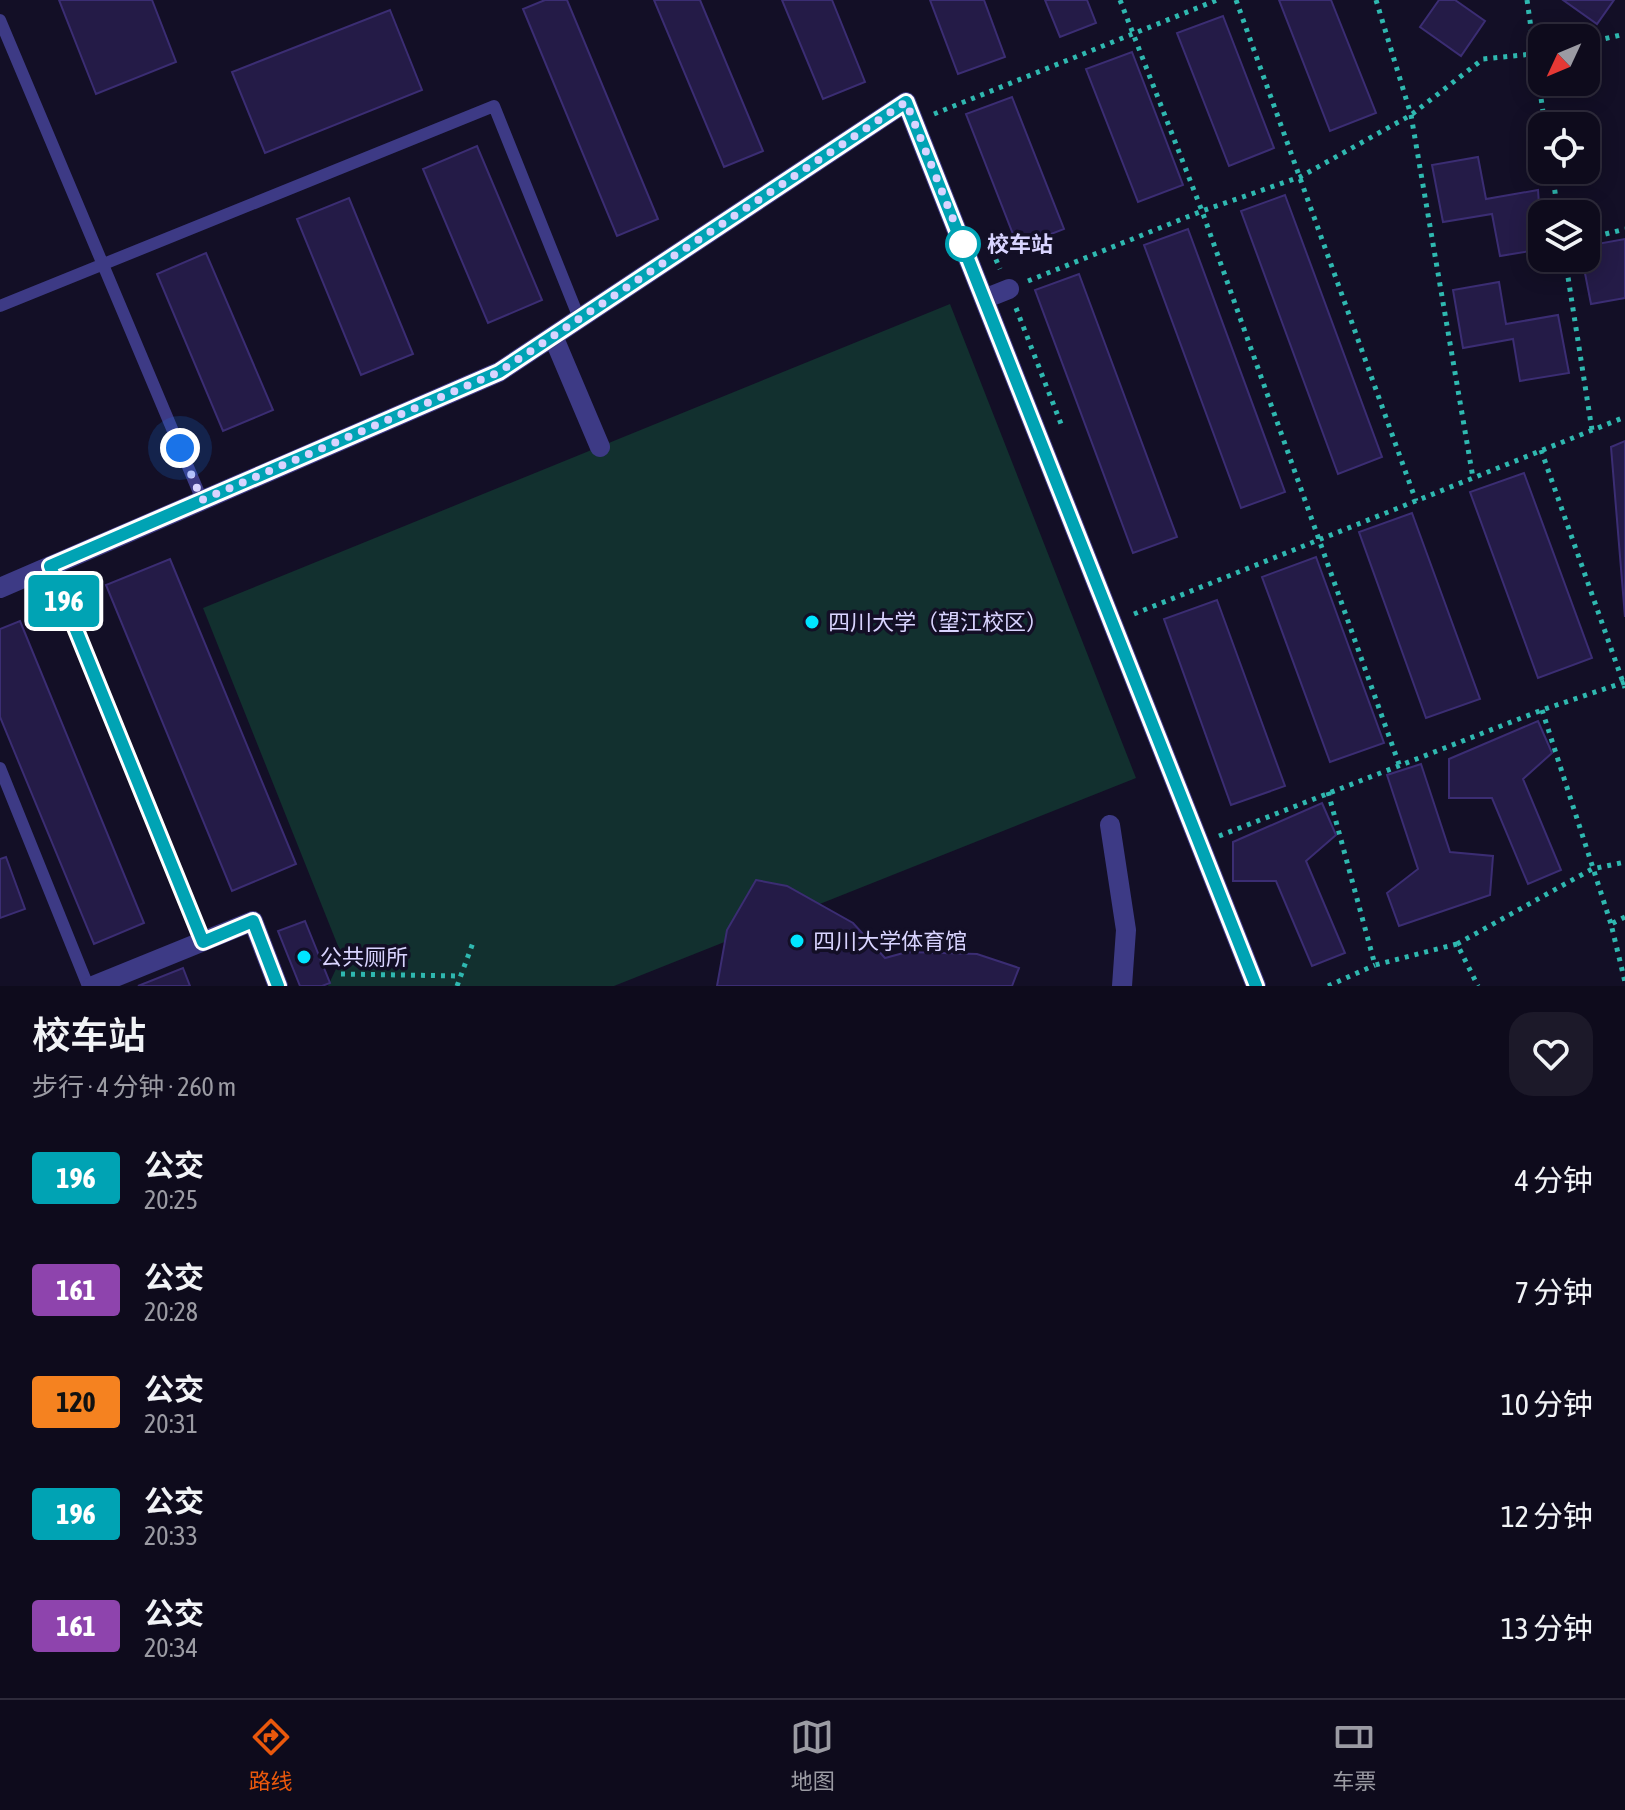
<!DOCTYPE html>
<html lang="zh">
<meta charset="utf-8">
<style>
:root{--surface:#0e0b1c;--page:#1c1929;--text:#f1f3f6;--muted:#9b9ba3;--line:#2e2b3b;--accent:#ea580c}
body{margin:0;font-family:"Asap Condensed","Noto Sans SC",sans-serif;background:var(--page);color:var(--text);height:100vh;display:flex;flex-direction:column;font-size:30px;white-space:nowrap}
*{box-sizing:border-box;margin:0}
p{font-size:26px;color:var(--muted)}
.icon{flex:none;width:44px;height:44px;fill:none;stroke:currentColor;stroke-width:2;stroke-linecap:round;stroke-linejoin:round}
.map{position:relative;height:986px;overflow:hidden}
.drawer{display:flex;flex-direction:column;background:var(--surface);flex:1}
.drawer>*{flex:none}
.badge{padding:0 16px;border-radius:6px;font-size:28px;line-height:52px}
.needle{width:52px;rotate:226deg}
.buttons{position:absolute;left:1528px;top:24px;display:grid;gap:16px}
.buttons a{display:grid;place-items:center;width:72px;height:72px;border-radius:16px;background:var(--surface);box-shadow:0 4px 20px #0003,0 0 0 2px var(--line);font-size:40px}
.you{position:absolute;width:40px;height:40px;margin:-20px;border:6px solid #fff;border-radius:50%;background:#1a73e8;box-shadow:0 0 0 12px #1a73e833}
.map>.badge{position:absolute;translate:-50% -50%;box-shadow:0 0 0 4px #fff}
.round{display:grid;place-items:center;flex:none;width:84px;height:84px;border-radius:24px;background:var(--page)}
.summary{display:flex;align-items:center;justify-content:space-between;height:136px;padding:0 32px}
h1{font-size:38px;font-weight:600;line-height:60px}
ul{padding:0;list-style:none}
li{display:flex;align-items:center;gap:24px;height:112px;padding:0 32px}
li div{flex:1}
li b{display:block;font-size:30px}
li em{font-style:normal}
li .badge{min-width:88px;font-weight:700;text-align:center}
.menu{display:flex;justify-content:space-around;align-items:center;height:112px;border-top:2px solid var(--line);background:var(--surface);font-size:22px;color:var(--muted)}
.menu a{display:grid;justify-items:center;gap:4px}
.menu .active{color:var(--accent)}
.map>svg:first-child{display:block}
</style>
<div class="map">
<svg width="1625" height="986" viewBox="0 0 1625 986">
<rect width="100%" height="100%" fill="#130f26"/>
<path fill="#12302f" d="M950 304 1136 778 614 986H328L342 956 203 608Z"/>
<path fill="#241b47" stroke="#3b2d73" stroke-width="2" d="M59 0H152L176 62 96 94Z
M545 0H567L658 219 617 236 523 9Z
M654 0H700L763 151 724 167Z
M782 0H832L865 82 823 99Z
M930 0H984L1005 57 958 74Z
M1045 0H1087L1096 23 1060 37Z
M1279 0H1331L1376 113 1330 131Z
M1439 0H1455L1485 21 1461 56 1420 27Z
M1563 0H1614L1597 24Z
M390 10 422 90 265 153 232 72Z
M1223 16 1274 148 1229 166 1177 33Z
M1132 52 1183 185 1138 202 1086 69Z
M1012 97 1064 229 1018 247 966 114Z
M477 146 542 300 488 323 423 169Z
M1478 157 1486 199 1538 190 1542 249 1500 256 1492 214 1443 222 1432 165Z
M1285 195 1382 457 1338 474 1241 211Z
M349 198 413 354 361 375 297 219Z
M1188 229 1285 492 1241 508 1144 245Z
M1625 239V298L1591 304 1582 258H1586V246Z
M206 253 273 410 223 431 157 274Z
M1079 274 1177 537 1133 553 1035 290Z
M1499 282 1506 324 1558 315 1569 373 1520 381 1513 339 1463 348 1453 290Z
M1625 441V617L1611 447Z
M1524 473 1592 658 1538 678 1470 492Z
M1412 513 1480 699 1426 718 1359 532Z
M1316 557 1384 743 1330 762 1262 577Z
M170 559 296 864 232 891 106 585Z
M1217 600 1285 786 1231 805 1164 619Z
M20 621 144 923 94 944 0 717V629Z
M1538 721 1552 753 1523 779 1561 870 1528 884 1492 798H1449V759Z
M1421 764 1450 852 1493 856 1490 895 1399 926 1387 893 1418 869 1387 775Z
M1322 803 1336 835 1306 861 1345 953 1312 966 1276 881H1233V842Z
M6 857 25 909 0 918V859Z
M756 880 787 886 853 923 885 958 907 952 977 954 1019 968 1012 986H717L727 930Z
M305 921 330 983 322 986H300L278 931Z
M183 968 190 986H138Z"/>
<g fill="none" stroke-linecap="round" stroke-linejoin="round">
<path stroke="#2fb8b0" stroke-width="5" stroke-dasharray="4 6" stroke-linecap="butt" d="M1120 0 1202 211 1400 767
M1236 0 1416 501
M1376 0 1411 115 1473 478
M1527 0 1545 126
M1586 43 1625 34
M934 114 1217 0
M1552 170 1558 214
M1586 239 1625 229
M988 241 1000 269
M1565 258 1592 430
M1028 281 1202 211 1300 177 1411 115 1483 59 1542 53
M1016 308 1063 429
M1541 450 1625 688
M1134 614 1625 417
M1542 710 1611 924
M1328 792 1375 965 1457 944 1478 986
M1219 836 1542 710 1625 682
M1625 917 1611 924 1625 982
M1457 944 1592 869 1625 862
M341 974 460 976
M457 986 474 940
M1328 986 1375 965"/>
<path stroke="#3d3a85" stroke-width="12" d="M0 20 202 500
M0 306 494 106 579 318
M50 566 203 942
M0 768 88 986"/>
<path stroke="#3d3a85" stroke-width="20" d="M984 299 1009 289
M553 336 600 447
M0 588 499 372 906 102 1256 986
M1110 825 1126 930 1122 986
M93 986 253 921 278 986"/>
</g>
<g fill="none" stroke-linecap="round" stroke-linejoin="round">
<g stroke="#fff" stroke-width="18">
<path id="line" d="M278 986 253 921 203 942 50 566 499 372 906 102 1256 986"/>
</g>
<use href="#line" stroke="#00a3b4" stroke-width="12"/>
<path stroke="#d9d4ff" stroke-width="8" stroke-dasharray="0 14.4" d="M180 448 202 500 499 372 906 102 963 244"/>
</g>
<circle fill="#fff" stroke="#00a3b4" stroke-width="4" cx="963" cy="244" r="16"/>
<g fill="#00e5ff" stroke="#130f26" stroke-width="3">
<circle cx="812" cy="622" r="8"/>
<circle cx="797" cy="941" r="8"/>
<circle cx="304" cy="957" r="8"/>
</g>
<g text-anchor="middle" stroke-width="7" stroke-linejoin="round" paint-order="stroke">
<g font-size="22" font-weight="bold" fill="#d9d4ff" stroke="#130f26" text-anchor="start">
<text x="987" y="252">校车站</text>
</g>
<g font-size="22" fill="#d9d4ff" stroke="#130f26" text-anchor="start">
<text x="828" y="630">四川大学（望江校区）</text>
<text x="813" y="949">四川大学体育馆</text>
<text x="320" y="965">公共厕所</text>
</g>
</g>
</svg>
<div class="buttons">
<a><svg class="needle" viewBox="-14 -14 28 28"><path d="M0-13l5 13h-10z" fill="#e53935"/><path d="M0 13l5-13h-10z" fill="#9b9ba3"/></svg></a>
<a><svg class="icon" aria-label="locate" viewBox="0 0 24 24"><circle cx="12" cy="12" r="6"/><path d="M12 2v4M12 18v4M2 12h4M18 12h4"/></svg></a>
<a><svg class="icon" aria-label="layers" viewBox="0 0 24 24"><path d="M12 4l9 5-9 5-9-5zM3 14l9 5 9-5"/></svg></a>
</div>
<div class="you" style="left:180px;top:448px"></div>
<b class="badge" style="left:64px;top:601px;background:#00a3b4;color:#fff">196</b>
</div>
<section class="drawer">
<div class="summary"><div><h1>校车站</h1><p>步行 · 4 分钟 · 260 m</p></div><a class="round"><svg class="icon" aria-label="heart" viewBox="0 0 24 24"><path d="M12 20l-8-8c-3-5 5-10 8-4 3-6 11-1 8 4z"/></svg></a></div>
<ul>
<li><span class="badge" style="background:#00a3b4;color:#fff">196</span><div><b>公交</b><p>20:25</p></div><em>4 分钟</em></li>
<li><span class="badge" style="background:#8e44ad;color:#fff">161</span><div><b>公交</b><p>20:28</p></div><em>7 分钟</em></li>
<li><span class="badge" style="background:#f58220;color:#111">120</span><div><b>公交</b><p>20:31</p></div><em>10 分钟</em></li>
<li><span class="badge" style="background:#00a3b4;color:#fff">196</span><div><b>公交</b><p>20:33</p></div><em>12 分钟</em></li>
<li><span class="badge" style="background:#8e44ad;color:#fff">161</span><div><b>公交</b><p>20:34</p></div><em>13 分钟</em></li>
</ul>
</section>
<nav class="menu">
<a class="active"><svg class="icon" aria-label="directions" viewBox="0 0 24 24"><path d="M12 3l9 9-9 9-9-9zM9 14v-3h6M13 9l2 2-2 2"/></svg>路线</a>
<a><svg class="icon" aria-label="map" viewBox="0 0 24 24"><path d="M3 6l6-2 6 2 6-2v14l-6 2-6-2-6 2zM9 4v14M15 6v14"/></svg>地图</a>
<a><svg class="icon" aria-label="tickets" viewBox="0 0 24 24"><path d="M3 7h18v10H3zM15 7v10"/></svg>车票</a>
</nav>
